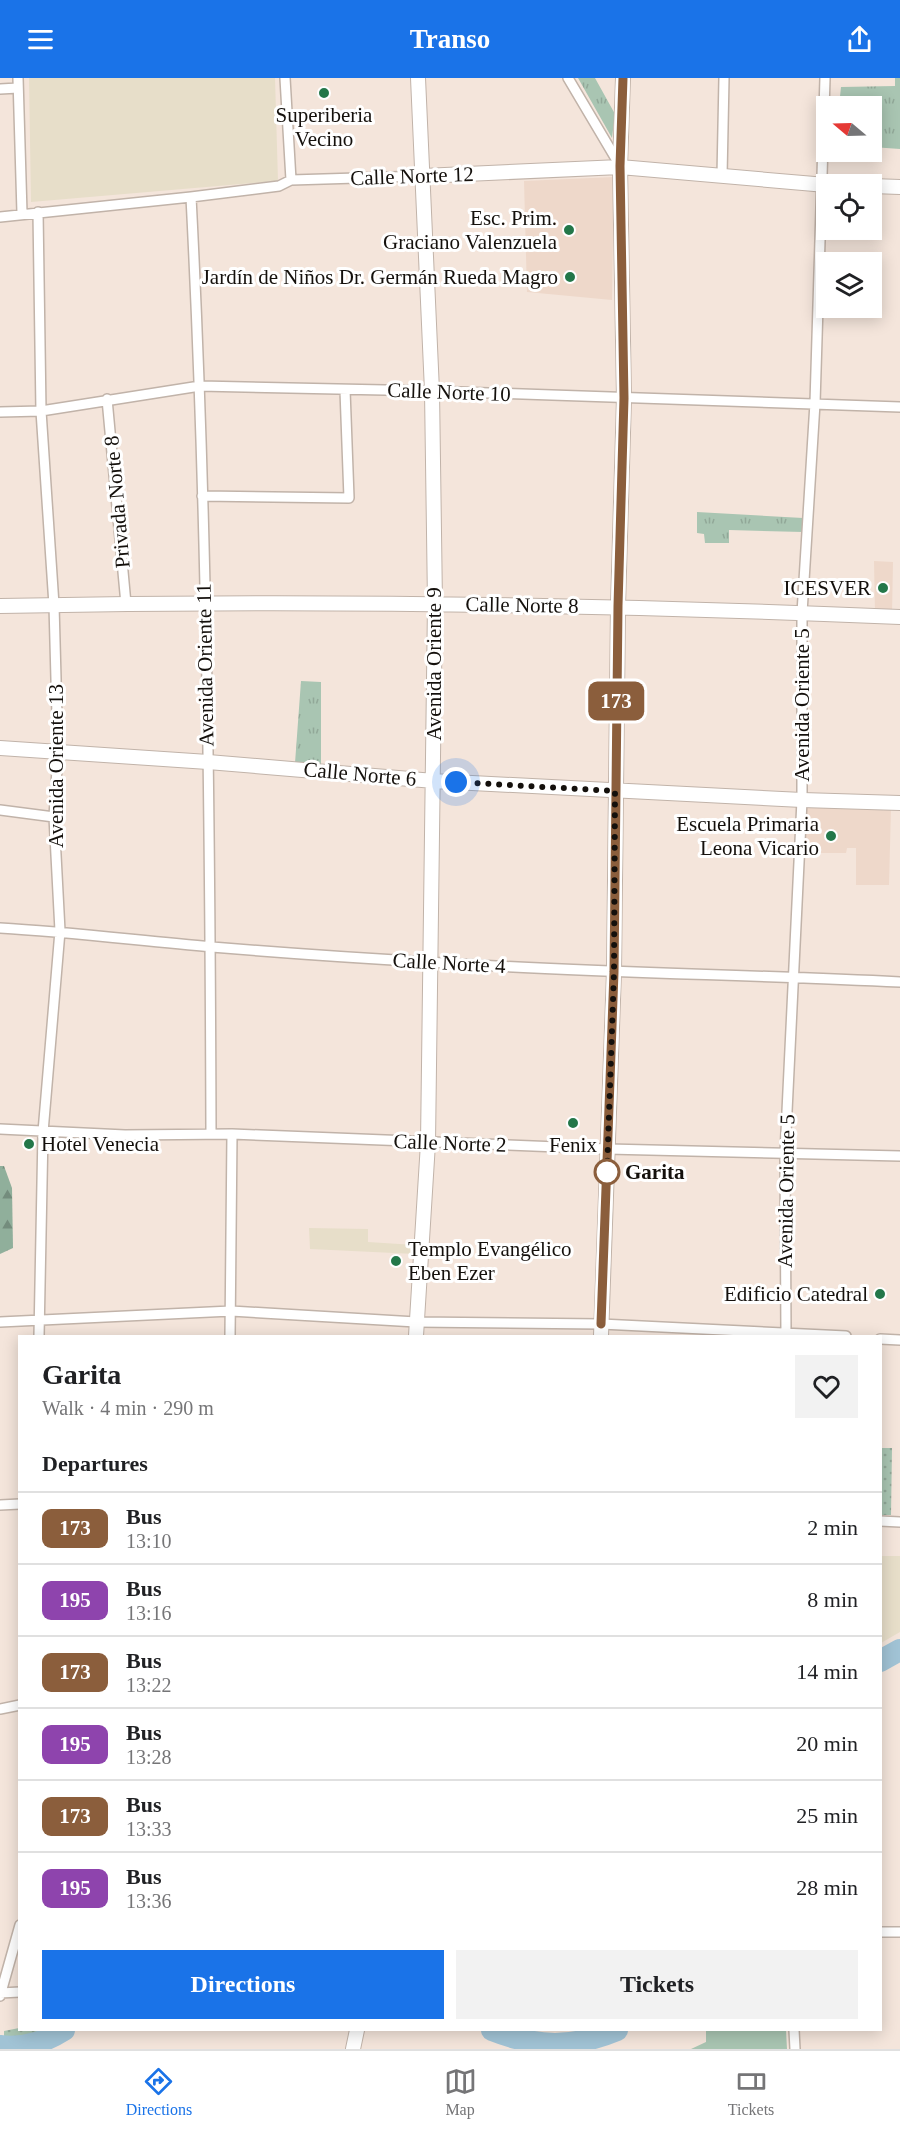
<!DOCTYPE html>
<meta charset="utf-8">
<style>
:root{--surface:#fff;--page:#f2f2f2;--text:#202124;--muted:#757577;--line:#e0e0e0;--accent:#1a73e8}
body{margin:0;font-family:"Times New Roman",serif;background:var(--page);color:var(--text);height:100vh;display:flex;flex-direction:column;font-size:22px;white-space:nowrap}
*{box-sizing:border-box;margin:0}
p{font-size:20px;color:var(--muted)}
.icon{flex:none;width:33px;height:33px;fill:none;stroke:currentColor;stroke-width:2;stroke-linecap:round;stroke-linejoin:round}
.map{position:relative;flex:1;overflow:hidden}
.sheet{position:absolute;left:18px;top:1257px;width:864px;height:696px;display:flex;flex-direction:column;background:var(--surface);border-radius:0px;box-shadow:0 3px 15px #0003}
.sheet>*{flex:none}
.badge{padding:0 12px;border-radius:9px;font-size:21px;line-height:39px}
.needle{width:39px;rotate:289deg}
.controls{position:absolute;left:816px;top:18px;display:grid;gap:12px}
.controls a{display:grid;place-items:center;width:66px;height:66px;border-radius:0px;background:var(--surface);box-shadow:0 3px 15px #0003;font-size:30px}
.you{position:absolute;width:30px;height:30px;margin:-15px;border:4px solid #fff;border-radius:50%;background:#1a73e8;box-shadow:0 0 0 9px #1a73e833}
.map>.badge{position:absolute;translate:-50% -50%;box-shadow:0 0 0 3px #fff}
h2{padding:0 24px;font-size:22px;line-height:54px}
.round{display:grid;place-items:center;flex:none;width:63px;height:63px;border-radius:0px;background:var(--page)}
.summary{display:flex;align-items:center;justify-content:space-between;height:102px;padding:0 24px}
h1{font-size:28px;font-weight:600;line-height:45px}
.cta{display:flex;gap:12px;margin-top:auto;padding:12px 24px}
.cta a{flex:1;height:69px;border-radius:0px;background:var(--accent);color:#fff;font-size:24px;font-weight:600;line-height:69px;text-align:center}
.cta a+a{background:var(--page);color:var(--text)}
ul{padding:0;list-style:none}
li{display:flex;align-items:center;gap:18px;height:72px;padding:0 24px;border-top:2px solid var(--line)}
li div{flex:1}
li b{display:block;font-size:22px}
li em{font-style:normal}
li .badge{min-width:66px;font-weight:700;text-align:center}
header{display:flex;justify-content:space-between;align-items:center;height:78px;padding:0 24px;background:var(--accent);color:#fff;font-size:27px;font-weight:600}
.tab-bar{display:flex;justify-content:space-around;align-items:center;height:84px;border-top:2px solid var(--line);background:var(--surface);font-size:16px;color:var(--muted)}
.tab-bar a{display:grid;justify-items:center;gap:3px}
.tab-bar .current{color:var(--accent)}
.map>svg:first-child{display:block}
</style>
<header><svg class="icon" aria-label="menu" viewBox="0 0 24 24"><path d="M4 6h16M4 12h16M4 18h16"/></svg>Transo<svg class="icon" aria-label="share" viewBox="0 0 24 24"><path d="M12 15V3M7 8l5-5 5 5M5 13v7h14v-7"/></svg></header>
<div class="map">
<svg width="900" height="1971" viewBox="0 0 900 1971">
<defs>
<pattern id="grass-tufts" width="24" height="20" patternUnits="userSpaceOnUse" patternTransform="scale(1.5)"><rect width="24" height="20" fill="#a9c5b2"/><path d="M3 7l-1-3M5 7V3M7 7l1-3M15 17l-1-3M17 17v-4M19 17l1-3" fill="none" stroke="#91a898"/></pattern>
<pattern id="forest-firs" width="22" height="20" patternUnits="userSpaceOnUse" patternTransform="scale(1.5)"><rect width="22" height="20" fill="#90af9b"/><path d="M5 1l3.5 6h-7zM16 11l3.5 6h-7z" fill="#748d7d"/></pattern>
<pattern id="park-dots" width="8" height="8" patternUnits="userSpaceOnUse" patternTransform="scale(1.5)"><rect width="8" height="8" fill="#a9c5b2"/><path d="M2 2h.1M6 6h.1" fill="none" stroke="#91a898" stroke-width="1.8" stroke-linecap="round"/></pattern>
</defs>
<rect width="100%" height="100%" fill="#f4e5db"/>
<path fill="#e7dec9" d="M29 0H275L278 103 31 124Z
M309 1150 368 1151V1164L415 1167V1176L310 1171Z
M881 1478H900V1554L881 1565Z"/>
<path fill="#eed8ca" d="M614 99 612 222 527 214 524 103Z
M874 483 893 484 892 536H875Z
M806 730H891L889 807H856V770H847L846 775H805Z"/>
<path fill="url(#grass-tufts)" d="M578 0H595L615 36 612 60Z
M895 0H900V71L872 69V28H839L841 9 895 8Z
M697 434 803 440V454L729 452V465H705L704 456 697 455Z
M301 603 321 604V687L295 685Z"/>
<path fill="url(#forest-firs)" d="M0 1088H4L12 1110 13 1170 0 1176Z"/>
<path fill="url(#park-dots)" d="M881 1370H892L891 1437H881Z
M19 1950 20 1952H48C36 1959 17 1963 4 1960V1953Z"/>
<path fill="#a9c5b2" d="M706 1952H786L787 1971H691L706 1964Z"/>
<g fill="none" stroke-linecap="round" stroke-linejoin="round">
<path stroke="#a1c3d5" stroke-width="22" d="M880 1583 900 1572
M492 1952C538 1970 571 1971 617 1952
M0 1968C24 1971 45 1964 64 1952"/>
<g stroke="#c1b3a9" stroke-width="12">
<path id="street" d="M18 0 22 135
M285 0 291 102
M568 0 619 86
M0 11 18 10
M722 98 724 0
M191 119C207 431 210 743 211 1055
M38 134 41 333 54 527 58 675 54 739 60 853 43 1054 39 1258
M0 139 191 119 279 108 291 102 423 98
M107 321 126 526
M0 334 41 333 200 308 432 313 900 329
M202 418 349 420 345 312
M0 732 54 739
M0 850C71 854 141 863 212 869 284 875 357 880 429 884 586 895 743 896 900 904
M0 1051 125 1057 232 1056 608 1071 900 1078
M0 1244 231 1233 416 1244 601 1246 846 1258
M230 1258 232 1056
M786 1258 785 1075 802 722V535L815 325 825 0
M880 1261 900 1262
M0 1427 20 1426
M880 1443 900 1444
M0 1631 20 1627
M880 1854H900
M0 1915 20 1914
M0 1918 20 1847
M794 1952 795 1971"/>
</g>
<g stroke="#c1b3a9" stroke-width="16">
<path id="secondary" d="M423 98 620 89 826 107
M872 108 900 109
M0 528C300 522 600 526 900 539
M0 670 208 684 434 703 802 722 900 725
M416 1258 428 1065 435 525 432 313 418 0
M601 1258 614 894 618 528 624 320 620 89 623 0
M353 1971 357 1952"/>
</g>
<use href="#street" stroke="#fff" stroke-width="9"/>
<use href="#secondary" stroke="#fff" stroke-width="14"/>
</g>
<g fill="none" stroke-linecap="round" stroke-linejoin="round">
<g stroke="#fff" stroke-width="14">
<path id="line" d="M601 1246 614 894 618 528 624 320 620 88 623 0"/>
</g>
<use href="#line" stroke="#8b5e3c" stroke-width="9"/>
<path stroke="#14100c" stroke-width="6" stroke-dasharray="0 10.8" d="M456 704 615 713 614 894 607 1094"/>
</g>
<g fill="#237749" stroke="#fff" stroke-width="2">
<circle cx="324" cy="15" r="6"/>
<circle cx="569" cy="152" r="6"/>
<circle cx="570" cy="199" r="6"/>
<circle cx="883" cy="510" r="6"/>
<circle cx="831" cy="758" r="6"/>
<circle cx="573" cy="1045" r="6"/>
<circle cx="29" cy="1066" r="6"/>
<circle cx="396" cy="1183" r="6"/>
<circle cx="880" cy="1216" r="6"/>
</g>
<circle fill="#fff" stroke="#8b5e3c" stroke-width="3" cx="607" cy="1094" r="12"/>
<g text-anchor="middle" stroke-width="6" stroke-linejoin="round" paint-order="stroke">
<g font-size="21" fill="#14100c" stroke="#fff" text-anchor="end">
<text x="324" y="44" text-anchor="middle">Superiberia<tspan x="324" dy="24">Vecino</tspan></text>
<text x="557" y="147">Esc. Prim.<tspan x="557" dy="24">Graciano Valenzuela</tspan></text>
<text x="558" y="206">Jardín de Niños Dr. Germán Rueda Magro</text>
<text x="871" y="517">ICESVER</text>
<text x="819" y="753">Escuela Primaria<tspan x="819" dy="24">Leona Vicario</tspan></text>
<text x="41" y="1073" text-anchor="start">Hotel Venecia</text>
<text x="573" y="1074" text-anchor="middle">Fenix</text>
<text x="408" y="1178" text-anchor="start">Templo Evangélico<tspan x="408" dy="24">Eben Ezer</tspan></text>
<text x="868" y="1223">Edificio Catedral</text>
</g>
<g font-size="21" fill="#14100c" stroke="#fff">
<text transform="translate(412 98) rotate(-2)" y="7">Calle Norte 12</text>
<text transform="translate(449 314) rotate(2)" y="7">Calle Norte 10</text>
<text transform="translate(117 424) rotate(-95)" y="7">Privada Norte 8</text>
<text transform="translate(522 527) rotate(1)" y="7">Calle Norte 8</text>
<text transform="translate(434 586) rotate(-90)" y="7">Avenida Oriente 9</text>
<text transform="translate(205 587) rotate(-91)" y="7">Avenida Oriente 11</text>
<text transform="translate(802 627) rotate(-90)" y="7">Avenida Oriente 5</text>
<text transform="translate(56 688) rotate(-90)" y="7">Avenida Oriente 13</text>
<text transform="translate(360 696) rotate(5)" y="7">Calle Norte 6</text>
<text transform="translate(449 885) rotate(3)" y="7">Calle Norte 4</text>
<text transform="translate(450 1065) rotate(2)" y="7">Calle Norte 2</text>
<text transform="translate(786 1113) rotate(-89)" y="7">Avenida Oriente 5</text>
</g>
<g font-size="21" font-weight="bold" fill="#14100c" stroke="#fff" text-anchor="start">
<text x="625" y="1101">Garita</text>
</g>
</g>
</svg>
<div class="controls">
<a><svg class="needle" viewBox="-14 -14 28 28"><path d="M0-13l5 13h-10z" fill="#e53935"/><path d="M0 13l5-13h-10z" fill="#757577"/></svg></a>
<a><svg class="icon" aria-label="locate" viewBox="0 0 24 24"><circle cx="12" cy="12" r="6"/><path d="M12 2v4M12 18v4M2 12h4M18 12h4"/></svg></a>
<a><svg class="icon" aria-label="layers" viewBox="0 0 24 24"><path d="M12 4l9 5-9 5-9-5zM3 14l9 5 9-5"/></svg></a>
</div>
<div class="you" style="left:456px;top:704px"></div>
<b class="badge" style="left:616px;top:623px;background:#8b5e3c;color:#fff">173</b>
<section class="sheet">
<div class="summary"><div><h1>Garita</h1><p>Walk · 4 min · 290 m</p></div><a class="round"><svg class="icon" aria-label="heart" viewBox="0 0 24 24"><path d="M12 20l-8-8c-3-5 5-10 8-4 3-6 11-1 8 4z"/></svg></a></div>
<h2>Departures</h2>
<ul>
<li><span class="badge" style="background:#8b5e3c;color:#fff">173</span><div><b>Bus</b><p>13:10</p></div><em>2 min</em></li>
<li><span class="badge" style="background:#8e44ad;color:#fff">195</span><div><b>Bus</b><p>13:16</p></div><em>8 min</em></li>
<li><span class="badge" style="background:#8b5e3c;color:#fff">173</span><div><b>Bus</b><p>13:22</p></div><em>14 min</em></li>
<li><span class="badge" style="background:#8e44ad;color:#fff">195</span><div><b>Bus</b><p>13:28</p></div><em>20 min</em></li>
<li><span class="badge" style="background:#8b5e3c;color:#fff">173</span><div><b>Bus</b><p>13:33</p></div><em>25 min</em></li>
<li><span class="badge" style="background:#8e44ad;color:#fff">195</span><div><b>Bus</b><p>13:36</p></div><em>28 min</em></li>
</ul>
<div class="cta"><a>Directions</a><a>Tickets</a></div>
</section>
</div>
<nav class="tab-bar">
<a class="current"><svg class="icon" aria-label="directions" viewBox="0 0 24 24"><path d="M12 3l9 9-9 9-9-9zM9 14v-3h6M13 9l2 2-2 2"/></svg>Directions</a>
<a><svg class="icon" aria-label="map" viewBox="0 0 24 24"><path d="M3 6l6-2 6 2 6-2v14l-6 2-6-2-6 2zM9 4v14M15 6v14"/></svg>Map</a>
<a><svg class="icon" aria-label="tickets" viewBox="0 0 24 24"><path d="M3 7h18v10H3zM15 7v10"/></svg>Tickets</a>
</nav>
